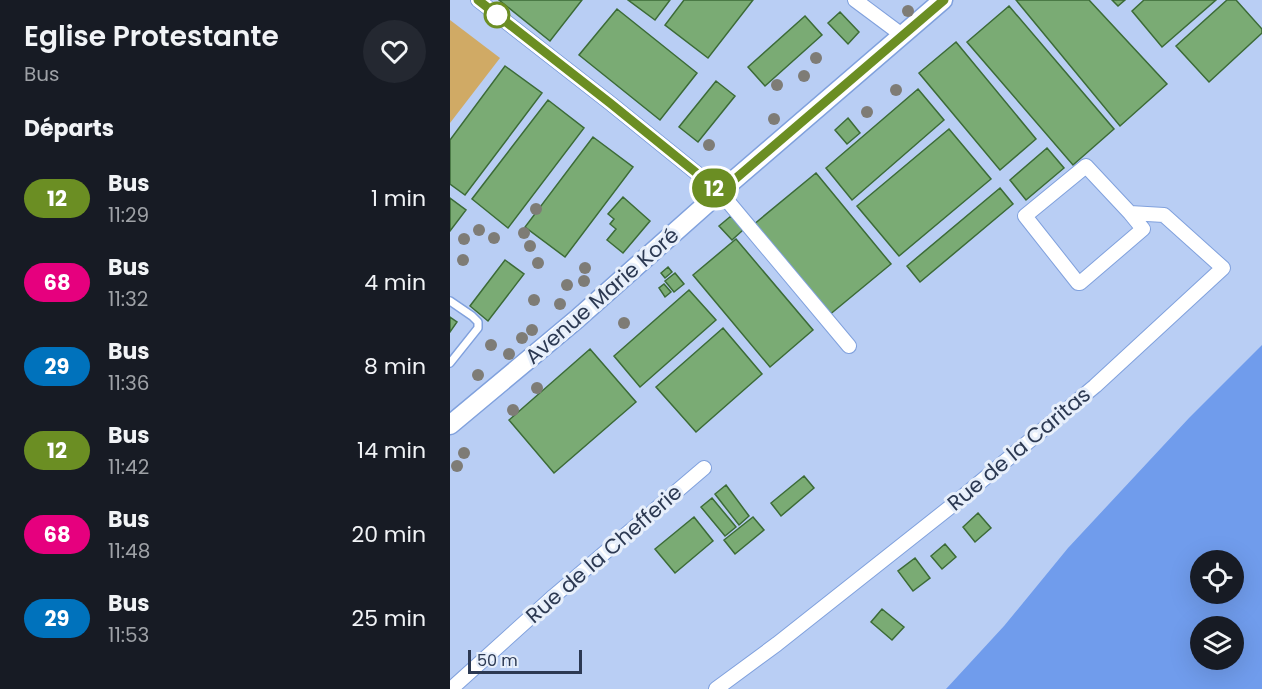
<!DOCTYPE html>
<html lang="fr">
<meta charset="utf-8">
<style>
:root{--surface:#171b24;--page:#242831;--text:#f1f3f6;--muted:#9ea1a6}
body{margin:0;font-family:Poppins,sans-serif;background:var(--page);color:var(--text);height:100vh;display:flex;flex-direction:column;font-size:22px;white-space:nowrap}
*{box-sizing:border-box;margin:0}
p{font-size:20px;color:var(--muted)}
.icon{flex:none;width:33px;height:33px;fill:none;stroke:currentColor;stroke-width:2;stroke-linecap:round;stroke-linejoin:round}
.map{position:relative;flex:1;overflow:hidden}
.sheet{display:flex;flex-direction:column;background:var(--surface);width:450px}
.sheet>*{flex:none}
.badge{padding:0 12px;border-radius:20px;font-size:21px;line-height:39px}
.fabs{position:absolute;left:740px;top:550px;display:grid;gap:12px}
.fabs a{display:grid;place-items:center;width:54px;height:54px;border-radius:50%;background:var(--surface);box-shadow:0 6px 24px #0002;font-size:30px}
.scale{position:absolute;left:18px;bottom:15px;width:114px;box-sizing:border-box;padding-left:6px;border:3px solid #2c3952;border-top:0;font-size:16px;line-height:21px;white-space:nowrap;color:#2c3952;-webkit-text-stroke:4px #e7effb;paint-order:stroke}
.map>.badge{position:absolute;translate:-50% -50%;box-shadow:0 0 0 3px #fff}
h2{padding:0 24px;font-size:22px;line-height:54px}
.round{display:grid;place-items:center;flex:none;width:63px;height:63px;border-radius:32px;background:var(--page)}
.overview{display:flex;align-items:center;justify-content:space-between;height:102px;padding:0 24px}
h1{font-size:28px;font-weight:600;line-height:45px}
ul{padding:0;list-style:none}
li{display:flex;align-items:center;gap:18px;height:84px;padding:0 24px}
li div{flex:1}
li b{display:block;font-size:22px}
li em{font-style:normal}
li .badge{min-width:66px;font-weight:700;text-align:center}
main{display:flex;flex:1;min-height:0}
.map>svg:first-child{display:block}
</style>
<main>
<section class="sheet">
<div class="overview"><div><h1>Eglise Protestante</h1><p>Bus</p></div><a class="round"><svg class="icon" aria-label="heart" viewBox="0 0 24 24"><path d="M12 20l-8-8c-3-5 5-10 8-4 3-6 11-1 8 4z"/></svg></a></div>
<h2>Départs</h2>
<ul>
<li><span class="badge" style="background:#6b8e23;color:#fff">12</span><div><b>Bus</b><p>11:29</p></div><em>1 min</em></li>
<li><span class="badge" style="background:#e6007e;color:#fff">68</span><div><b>Bus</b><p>11:32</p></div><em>4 min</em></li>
<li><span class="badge" style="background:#0072bc;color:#fff">29</span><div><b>Bus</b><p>11:36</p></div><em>8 min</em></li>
<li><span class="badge" style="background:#6b8e23;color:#fff">12</span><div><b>Bus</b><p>11:42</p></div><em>14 min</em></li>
<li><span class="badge" style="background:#e6007e;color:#fff">68</span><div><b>Bus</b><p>11:48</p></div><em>20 min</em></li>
<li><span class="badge" style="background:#0072bc;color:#fff">29</span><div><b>Bus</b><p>11:53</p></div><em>25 min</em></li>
</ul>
</section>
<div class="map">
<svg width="812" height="689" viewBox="0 0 812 689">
<rect width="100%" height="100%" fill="#b9cef4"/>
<path fill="#d0aa65" d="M0 20 50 58 0 123Z"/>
<path fill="#709cec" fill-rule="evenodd" d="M812 345V689H496L554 626 618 548 739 418ZM750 561H783V594H750ZM750 627H783V660H750Z"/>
<path fill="#7aab74" stroke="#3c6b37" stroke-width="1.5" d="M49 0H132L100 41Z
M178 0H220L205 20Z
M234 0H303L258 58 215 25Z
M566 0H639L717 84 670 126Z
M662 0H675L668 6Z
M694 0H766L712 47 682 11Z
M777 0H786L812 29V33L759 82 726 46Z
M559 6 664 129 623 165 517 42Z
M167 9 247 73 210 120 129 55Z
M390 12 409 32 398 44 378 23Z
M355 16 372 35 315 86 298 67Z
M506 42 586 139 550 170 469 73Z
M55 66 92 93 15 195 0 184V140Z
M266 81 285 96 248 142 229 127Z
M468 89 494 120 402 200 376 168Z
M98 100 134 128 58 228 22 199Z
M398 118 410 133 397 144 385 130Z
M499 129 541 179 449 256 407 206Z
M143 137 183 167 115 257 75 227Z
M597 148 614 168 576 200 560 180Z
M366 173 441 264 378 316 303 225Z
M550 188 563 204 470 282 457 266Z
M173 197 200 221 173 253 157 240 166 229 160 224 164 219 158 214Z
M0 198 16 210 0 231Z
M281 216 293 230 282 240 269 226Z
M286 239 363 330 320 367 243 275Z
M55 260 74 274 38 321 20 306Z
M218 267 222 272 215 278 211 273Z
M225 273 234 284 224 292 215 281Z
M214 284 221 292 215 297 209 288Z
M239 290 266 320 190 387 164 356Z
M0 317 7 322 0 332Z
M273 328 312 374 246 432 206 387Z
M140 349 186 402 104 473 59 420Z
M354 476 364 488 331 516 321 503Z
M276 485 299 516 289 525 265 494Z
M262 498 286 527 275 536 251 507Z
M528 513 541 528 525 542 513 527Z
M244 517 263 541 225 573 205 549Z
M303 517 314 530 285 554 274 540Z
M495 544 506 557 492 569 481 556Z
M465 558 480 578 463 591 448 571Z
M432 609 454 627 442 640 421 622Z"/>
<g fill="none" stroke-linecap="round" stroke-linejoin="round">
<g stroke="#80a1dd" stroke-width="10">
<path id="service" d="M0 301 22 316 28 322V328L0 363"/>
</g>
<g stroke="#80a1dd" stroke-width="16">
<path id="minor" d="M28 0 160 103 270 192 399 346
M405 0 452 35
M636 166 680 213 693 229 630 283H628L575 216Z
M1 689 104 596 254 468
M266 689 327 644 504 504 645 386 773 268 714 215 680 213"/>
</g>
<g stroke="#80a1dd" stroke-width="21">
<path id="secondary" d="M0 425 127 319 270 192 493 0"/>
</g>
<use href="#service" stroke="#fff" stroke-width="7"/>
<use href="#minor" stroke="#fff" stroke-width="14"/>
<use href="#secondary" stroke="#fff" stroke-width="18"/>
</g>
<g fill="#7e7c76">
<circle cx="458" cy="11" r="6"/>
<circle cx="366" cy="58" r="6"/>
<circle cx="354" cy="76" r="6"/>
<circle cx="327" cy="85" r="6"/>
<circle cx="446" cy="90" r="6"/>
<circle cx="417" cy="112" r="6"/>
<circle cx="324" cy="119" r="6"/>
<circle cx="259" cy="145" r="6"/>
<circle cx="86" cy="209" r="6"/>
<circle cx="29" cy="230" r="6"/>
<circle cx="74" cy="233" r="6"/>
<circle cx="44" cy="238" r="6"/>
<circle cx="14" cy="239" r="6"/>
<circle cx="80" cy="246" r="6"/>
<circle cx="13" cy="260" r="6"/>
<circle cx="88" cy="263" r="6"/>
<circle cx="135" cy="268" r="6"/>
<circle cx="134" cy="281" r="6"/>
<circle cx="117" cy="285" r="6"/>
<circle cx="84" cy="300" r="6"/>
<circle cx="110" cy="304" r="6"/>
<circle cx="174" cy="323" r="6"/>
<circle cx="82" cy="330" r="6"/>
<circle cx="72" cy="338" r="6"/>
<circle cx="41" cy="345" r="6"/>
<circle cx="59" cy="354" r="6"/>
<circle cx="28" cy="375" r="6"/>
<circle cx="87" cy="388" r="6"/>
<circle cx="63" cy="410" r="6"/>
<circle cx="14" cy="453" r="6"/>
<circle cx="7" cy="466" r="6"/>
</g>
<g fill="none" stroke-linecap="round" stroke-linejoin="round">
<g stroke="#fff" stroke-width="14">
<path id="line" d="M28 0 160 103 270 192 494 0"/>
</g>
<use href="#line" stroke="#6b8e23" stroke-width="9"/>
</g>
<circle fill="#fff" stroke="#6b8e23" stroke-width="3" cx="47" cy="15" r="12"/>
<g text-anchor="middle" stroke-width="6" stroke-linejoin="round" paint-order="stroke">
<g font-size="21" fill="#2c3952" stroke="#e7effb">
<text transform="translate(152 296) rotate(-41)" y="7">Avenue Marie Koré</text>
<text transform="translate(569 449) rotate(-40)" y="7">Rue de la Caritas</text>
<text transform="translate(154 554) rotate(-41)" y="7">Rue de la Chefferie</text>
</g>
</g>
</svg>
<div class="fabs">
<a><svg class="icon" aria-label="locate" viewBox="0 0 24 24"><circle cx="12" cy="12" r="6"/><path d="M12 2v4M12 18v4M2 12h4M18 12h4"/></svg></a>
<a><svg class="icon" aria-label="layers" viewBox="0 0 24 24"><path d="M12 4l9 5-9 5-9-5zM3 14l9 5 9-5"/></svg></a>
</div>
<div class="scale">50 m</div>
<b class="badge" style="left:264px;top:188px;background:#6b8e23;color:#fff">12</b>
</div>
</main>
